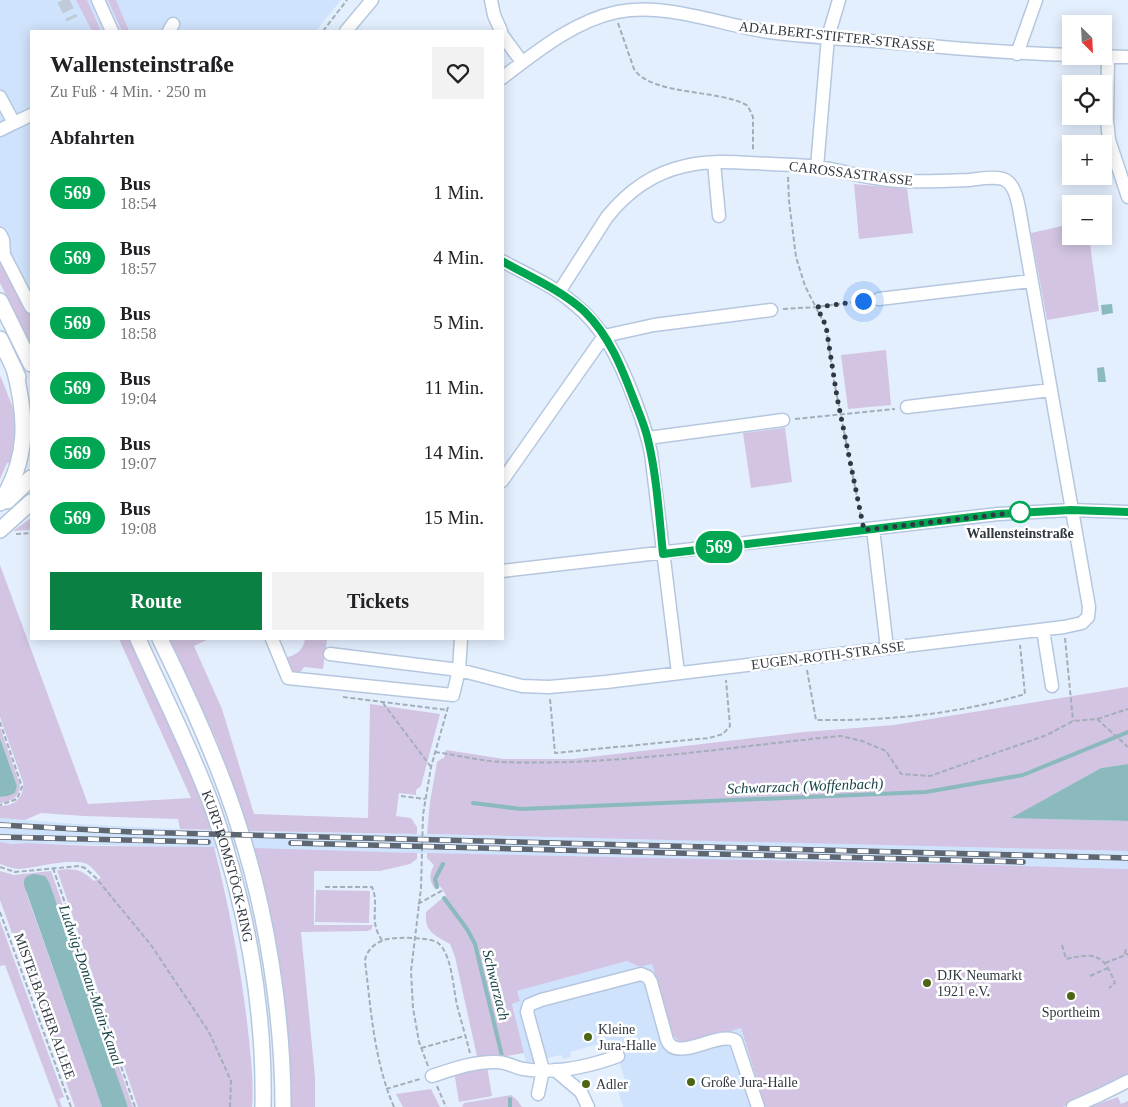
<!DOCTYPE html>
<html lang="de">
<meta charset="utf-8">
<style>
:root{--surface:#fff;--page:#f2f2f2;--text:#202124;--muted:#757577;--accent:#0b8043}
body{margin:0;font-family:"Times New Roman",serif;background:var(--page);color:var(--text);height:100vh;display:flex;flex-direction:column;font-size:19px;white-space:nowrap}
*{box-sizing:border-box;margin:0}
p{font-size:16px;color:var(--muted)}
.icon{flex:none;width:28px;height:28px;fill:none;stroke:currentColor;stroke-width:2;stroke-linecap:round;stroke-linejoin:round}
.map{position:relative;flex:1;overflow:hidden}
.drawer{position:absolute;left:30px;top:30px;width:474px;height:610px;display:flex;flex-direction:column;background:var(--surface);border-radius:0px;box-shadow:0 2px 12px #0003}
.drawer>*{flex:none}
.badge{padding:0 10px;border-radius:16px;font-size:18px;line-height:32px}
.needle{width:32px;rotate:156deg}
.controls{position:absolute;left:1062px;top:15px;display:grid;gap:10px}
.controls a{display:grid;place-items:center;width:50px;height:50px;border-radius:0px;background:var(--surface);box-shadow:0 2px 12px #0003;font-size:25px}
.you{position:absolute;width:25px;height:25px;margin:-12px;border:4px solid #fff;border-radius:50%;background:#1a73e8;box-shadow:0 0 0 8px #1a73e833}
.map>.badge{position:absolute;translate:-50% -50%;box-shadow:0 0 0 2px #fff}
h2{padding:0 20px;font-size:19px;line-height:45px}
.round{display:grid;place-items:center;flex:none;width:52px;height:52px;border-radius:0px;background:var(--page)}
.summary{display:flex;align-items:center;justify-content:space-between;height:85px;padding:0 20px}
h1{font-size:24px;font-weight:800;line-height:38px}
.action{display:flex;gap:10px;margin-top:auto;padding:10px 20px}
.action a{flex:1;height:58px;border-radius:0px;background:var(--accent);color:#fff;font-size:20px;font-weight:800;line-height:58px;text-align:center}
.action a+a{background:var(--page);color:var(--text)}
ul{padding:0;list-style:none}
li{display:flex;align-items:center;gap:15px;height:65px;padding:0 20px}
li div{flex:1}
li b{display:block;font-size:19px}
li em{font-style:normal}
li .badge{min-width:55px;font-weight:700;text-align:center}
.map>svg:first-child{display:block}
</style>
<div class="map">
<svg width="1128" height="1107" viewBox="0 0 1128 1107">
<rect width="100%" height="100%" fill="#e4effe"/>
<path fill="#d0e3fc" d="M0 0H341L316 31H31V316L0 255Z
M0 818 78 824 194 830 710 840 1128 851V869L993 865 415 853 27 843 11 844 0 842Z
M627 961 640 967 652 964 673 1035 702 1040 741 1028 765 1107H623L618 1091 627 1088 613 1040 570 1052 571 1057 563 1059 561 1055 526 1063 512 1003 520 1001 517 991Z"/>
<path fill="#d2c4e2" d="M76 0H87L101 31H92Z
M108 0H116L129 31H122Z
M854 184 907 189 913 233 859 239Z
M1071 224V236H1089L1099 311 1047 320 1031 233Z
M0 255 31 316V345L0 283Z
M886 350 891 405 848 409 841 355Z
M0 375 17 418 14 463H7L0 479Z
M785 428 792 482 751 488 743 433Z
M31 518V530L13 531Z
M0 565 88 804 191 798 119 639H131L189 767 214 830 180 829 178 819 84 816 41 813 25 820 0 818V806C15 806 25 797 23 782L0 717Z
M170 639H209L194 646 222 709 254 814 368 818 370 704 440 714 421 786 416 790V795L399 793 396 816 411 818 417 827V834L248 831 217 741Z
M305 639H327L323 669 304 667 299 674 289 669 285 658C296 655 303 651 305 639Z
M1128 687V764L1101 768 1012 818 1128 821V851L427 834 430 802 437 762 441 759 444 758 446 750 504 759H573L804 732 894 725Z
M0 727 20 785C19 797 13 800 2 803H0V797L8 796 15 793 17 786 0 738Z
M0 842 11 844 27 843 94 846 214 847C230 910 242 974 249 1039 251 1061 254 1084 252 1107H138L57 870C75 868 81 869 94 881L101 878C97 873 92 867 87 864 71 857 37 868 19 869 13 869 6 866 0 864Z
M254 848 417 853V859L410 864 380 871H314V925H373L371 930 366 931 301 932 315 1077V1107H291C292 1018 276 934 254 848Z
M427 853 993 865 1128 869V1076L1086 1098 1063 1107H765L741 1028 688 1044 680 1042 673 1035 652 964 640 967 627 961 517 991 520 1001 512 1004 524 1053 478 1061 455 957 450 944C435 935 424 932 426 912L446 895 440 886 435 889C429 880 429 875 434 865L427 858Z
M0 871 14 875 51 871 133 1107H128L47 879 26 892 102 1107H75L0 900Z
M316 890 370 891 369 923 315 922Z
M0 921 64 1097 59 1099 62 1107H58L5 965 0 966Z
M487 1066 492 1096 459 1102 454 1071Z
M431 1089 440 1107H403L396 1094Z
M511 1095 517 1100 522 1107H462L464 1103Z
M1118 1097 1121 1104 1128 1101V1107H1089Z"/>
<path fill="#8ababe" d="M1112 304 1113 313 1102 315 1101 305Z
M1104 367 1106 382H1098L1097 368Z
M0 738 17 786 15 793 8 796 0 797Z
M1128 764V821L1011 818 1101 768Z
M34 874 45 876 49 882 128 1107H102L24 885C23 877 28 875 34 874Z"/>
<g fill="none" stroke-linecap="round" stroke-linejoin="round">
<path stroke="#8ababe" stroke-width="4" d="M473 803 521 809 926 792 1023 775 1128 732
M437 887 435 879 443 864
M444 898 467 929 475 944 502 1056
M510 1099V1107"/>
<path stroke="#c0cad8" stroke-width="12" stroke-dasharray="12 6" stroke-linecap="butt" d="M63 0 72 19"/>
<g stroke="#b5c7df" stroke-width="15">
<path id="minor" d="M98 0 112 31
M491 0 494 15 501 31
M169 31 173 24
M346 31 372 0
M502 35 522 62
M1017 54 1036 0
M1097 56 1128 57
M1108 57 1107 120 1109 140 1128 197
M502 78C536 52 574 21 617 12 667 2 720 25 769 32 808 37 847 39 886 42 948 48 1009 53 1071 55
M0 97 14 123 31 115
M0 130 14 123
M714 163 719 216
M817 167 828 37 839 0
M0 234 3 240 4 255 31 307
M502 261C526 274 552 285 572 302 604 327 620 361 634 398 641 416 647 434 651 453L678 673
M879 299 1031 281
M907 407 1051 390
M648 438 783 420
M502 481 604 336 654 325 771 310
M873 529 887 648
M502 571 998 514 1071 510 1128 512
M1043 630 1052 686
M272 639 288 678 453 695 459 670 461 639
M330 654 459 670 522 686 549 687 606 682 1064 627 1082 623 1088 617 1089 607 1019 208C1017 198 1014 183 1003 179 992 176 979 179 969 180 946 181 923 182 900 181 872 180 845 171 818 167 803 165 787 165 772 164 744 163 713 159 685 166 653 173 627 192 607 217L559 292
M555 1070 581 1092 588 1107
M432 1076C453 1069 475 1061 497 1062 506 1062 514 1067 523 1069 555 1074 588 1067 618 1056
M538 1094 543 1070 527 1012 529 1005 541 1000 641 974 648 977 651 982 667 1040C677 1064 720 1029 736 1041L758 1107
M1073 1107 1100 1095 1128 1081"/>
</g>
<g stroke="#b5c7df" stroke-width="18">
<g id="major">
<path d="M0 301 31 364"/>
<path d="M0 339 18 377"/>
<path d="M7 501 31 478"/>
<path d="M0 503C29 459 27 417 14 368"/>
<path d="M0 530 31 502"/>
<path id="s1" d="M138 639C163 695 192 751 213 809 246 903 265 1007 263 1107"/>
<path d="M160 639C190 700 219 763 239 827 267 913 283 1017 283 1107"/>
</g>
</g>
<path stroke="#a4aeba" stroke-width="2" stroke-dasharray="5 2.5" stroke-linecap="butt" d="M618 23 634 69C651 96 721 89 748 106L753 117V151
M323 31 347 0
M788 177 789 201 796 257 805 286 826 327 834 381 861 517
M783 309 817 307 868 300
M795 419 895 409
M16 534 31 533
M1065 638 1073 721
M807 670 816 720C887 721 958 714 1025 694L1020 645
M343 697 447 710
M550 699 555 753 709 738 723 734 730 726 726 680
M383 703 431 767
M1097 719 1128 747
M0 722 22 787 17 799 0 805
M435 752C457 755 480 761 502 762 616 766 728 747 841 736L862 741 886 751 901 774 930 776 1047 735 1073 721 1097 719 1128 709
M401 796 425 799
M0 867 15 872 79 866 85 868 96 878 151 945 209 1032 231 1081 230 1107
M53 868 135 1107
M325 887H372C380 905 368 921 382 940
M418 904 443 890
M0 912 71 1107
M1062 945 1066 959C1096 952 1104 955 1115 983L1109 988
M1125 954 1126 947
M1105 963 1128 954
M1090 976 1108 968
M421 1048 465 1036
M428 1066 419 1042 413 1008 411 971 421 888 423 815 431 767 448 707
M437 1086 446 1107
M386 1089 420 1079
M394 1107C374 1061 371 1010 365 961 366 950 377 941 388 939 398 937 430 937 438 943 452 954 453 988 457 1005 461 1021 466 1037 470 1053"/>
<use href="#minor" stroke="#fff" stroke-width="12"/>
<use href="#major" stroke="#fff" stroke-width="15"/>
<g stroke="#5e6771" stroke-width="5.5">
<path id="rail" d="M0 825 133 832 1128 858
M0 837 208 842
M291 843 1023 862"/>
</g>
<use href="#rail" stroke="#fff" stroke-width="4" stroke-dasharray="11" stroke-linecap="butt"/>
</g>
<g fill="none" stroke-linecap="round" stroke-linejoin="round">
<g stroke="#fff" stroke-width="11">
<path id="line" d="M502 261C530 277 561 290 584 311 609 335 622 368 634 400 639 413 645 426 648 440 657 477 659 516 663 554L998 514 1071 510 1128 512"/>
</g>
<use href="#line" stroke="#00a651" stroke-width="8"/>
<path stroke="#303841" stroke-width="5" stroke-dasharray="0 9" d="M863 301 817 307 826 326 837 397 864 530 1020 512"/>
</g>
<circle fill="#fff" stroke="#00a651" stroke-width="2.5" cx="1020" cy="512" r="10"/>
<g fill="#4d6515" stroke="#fff" stroke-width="2">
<circle cx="927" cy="983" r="5"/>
<circle cx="1071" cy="996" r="5"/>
<circle cx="588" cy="1037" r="5"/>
<circle cx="691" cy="1082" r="5"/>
<circle cx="586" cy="1084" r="5"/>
</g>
<g text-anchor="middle" stroke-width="5" stroke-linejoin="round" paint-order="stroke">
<g font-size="14" fill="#303841" stroke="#fff">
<text transform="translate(837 36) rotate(6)" y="5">ADALBERT-STIFTER-STRASSE</text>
<text transform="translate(851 173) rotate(7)" y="5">CAROSSASTRASSE</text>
<text transform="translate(828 655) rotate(-7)" y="5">EUGEN-ROTH-STRASSE</text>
<text dy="5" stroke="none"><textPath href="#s1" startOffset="245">KURT-ROMSTÖCK-RING</textPath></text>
<text transform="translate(45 1006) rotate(70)" y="5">MISTELBACHER ALLEE</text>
</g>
<g font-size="14" font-weight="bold" fill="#303841" stroke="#fff">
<text x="1020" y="538">Wallensteinstraße</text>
</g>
<g font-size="14" fill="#303841" stroke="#fff" text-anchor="start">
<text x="937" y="980">DJK Neumarkt<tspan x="937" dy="16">1921 e.V.</tspan></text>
<text x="1071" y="1017" text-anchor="middle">Sportheim</text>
<text x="598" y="1034">Kleine<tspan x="598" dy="16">Jura-Halle</tspan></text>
<text x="701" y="1087">Große Jura-Halle</text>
<text x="596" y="1089">Adler</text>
</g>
<g font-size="15" font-style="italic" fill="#184448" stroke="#fff">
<text transform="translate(805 786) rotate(-2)" y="5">Schwarzach (Woffenbach)</text>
<text transform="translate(91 985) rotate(71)" y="5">Ludwig-Donau-Main-Kanal</text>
<text transform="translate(496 985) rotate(76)" y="5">Schwarzach</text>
</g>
</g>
</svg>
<div class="controls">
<a><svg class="needle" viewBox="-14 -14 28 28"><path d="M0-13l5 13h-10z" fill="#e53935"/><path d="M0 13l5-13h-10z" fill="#757577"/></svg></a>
<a><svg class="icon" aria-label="locate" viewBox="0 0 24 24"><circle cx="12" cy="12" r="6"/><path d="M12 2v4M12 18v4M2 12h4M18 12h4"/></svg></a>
<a>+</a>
<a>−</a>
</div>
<div class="you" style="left:863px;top:301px"></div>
<b class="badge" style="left:719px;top:547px;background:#00a651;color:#fff">569</b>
<section class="drawer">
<div class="summary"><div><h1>Wallensteinstraße</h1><p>Zu Fuß · 4 Min. · 250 m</p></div><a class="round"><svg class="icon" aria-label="heart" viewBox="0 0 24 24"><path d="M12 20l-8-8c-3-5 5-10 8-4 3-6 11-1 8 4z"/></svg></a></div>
<h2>Abfahrten</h2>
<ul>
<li><span class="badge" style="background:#00a651;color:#fff">569</span><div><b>Bus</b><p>18:54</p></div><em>1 Min.</em></li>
<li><span class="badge" style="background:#00a651;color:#fff">569</span><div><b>Bus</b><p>18:57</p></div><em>4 Min.</em></li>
<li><span class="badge" style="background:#00a651;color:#fff">569</span><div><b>Bus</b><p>18:58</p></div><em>5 Min.</em></li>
<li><span class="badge" style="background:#00a651;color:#fff">569</span><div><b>Bus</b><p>19:04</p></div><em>11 Min.</em></li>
<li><span class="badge" style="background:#00a651;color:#fff">569</span><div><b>Bus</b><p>19:07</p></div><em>14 Min.</em></li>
<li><span class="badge" style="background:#00a651;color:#fff">569</span><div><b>Bus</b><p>19:08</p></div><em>15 Min.</em></li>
</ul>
<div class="action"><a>Route</a><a>Tickets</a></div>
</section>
</div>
